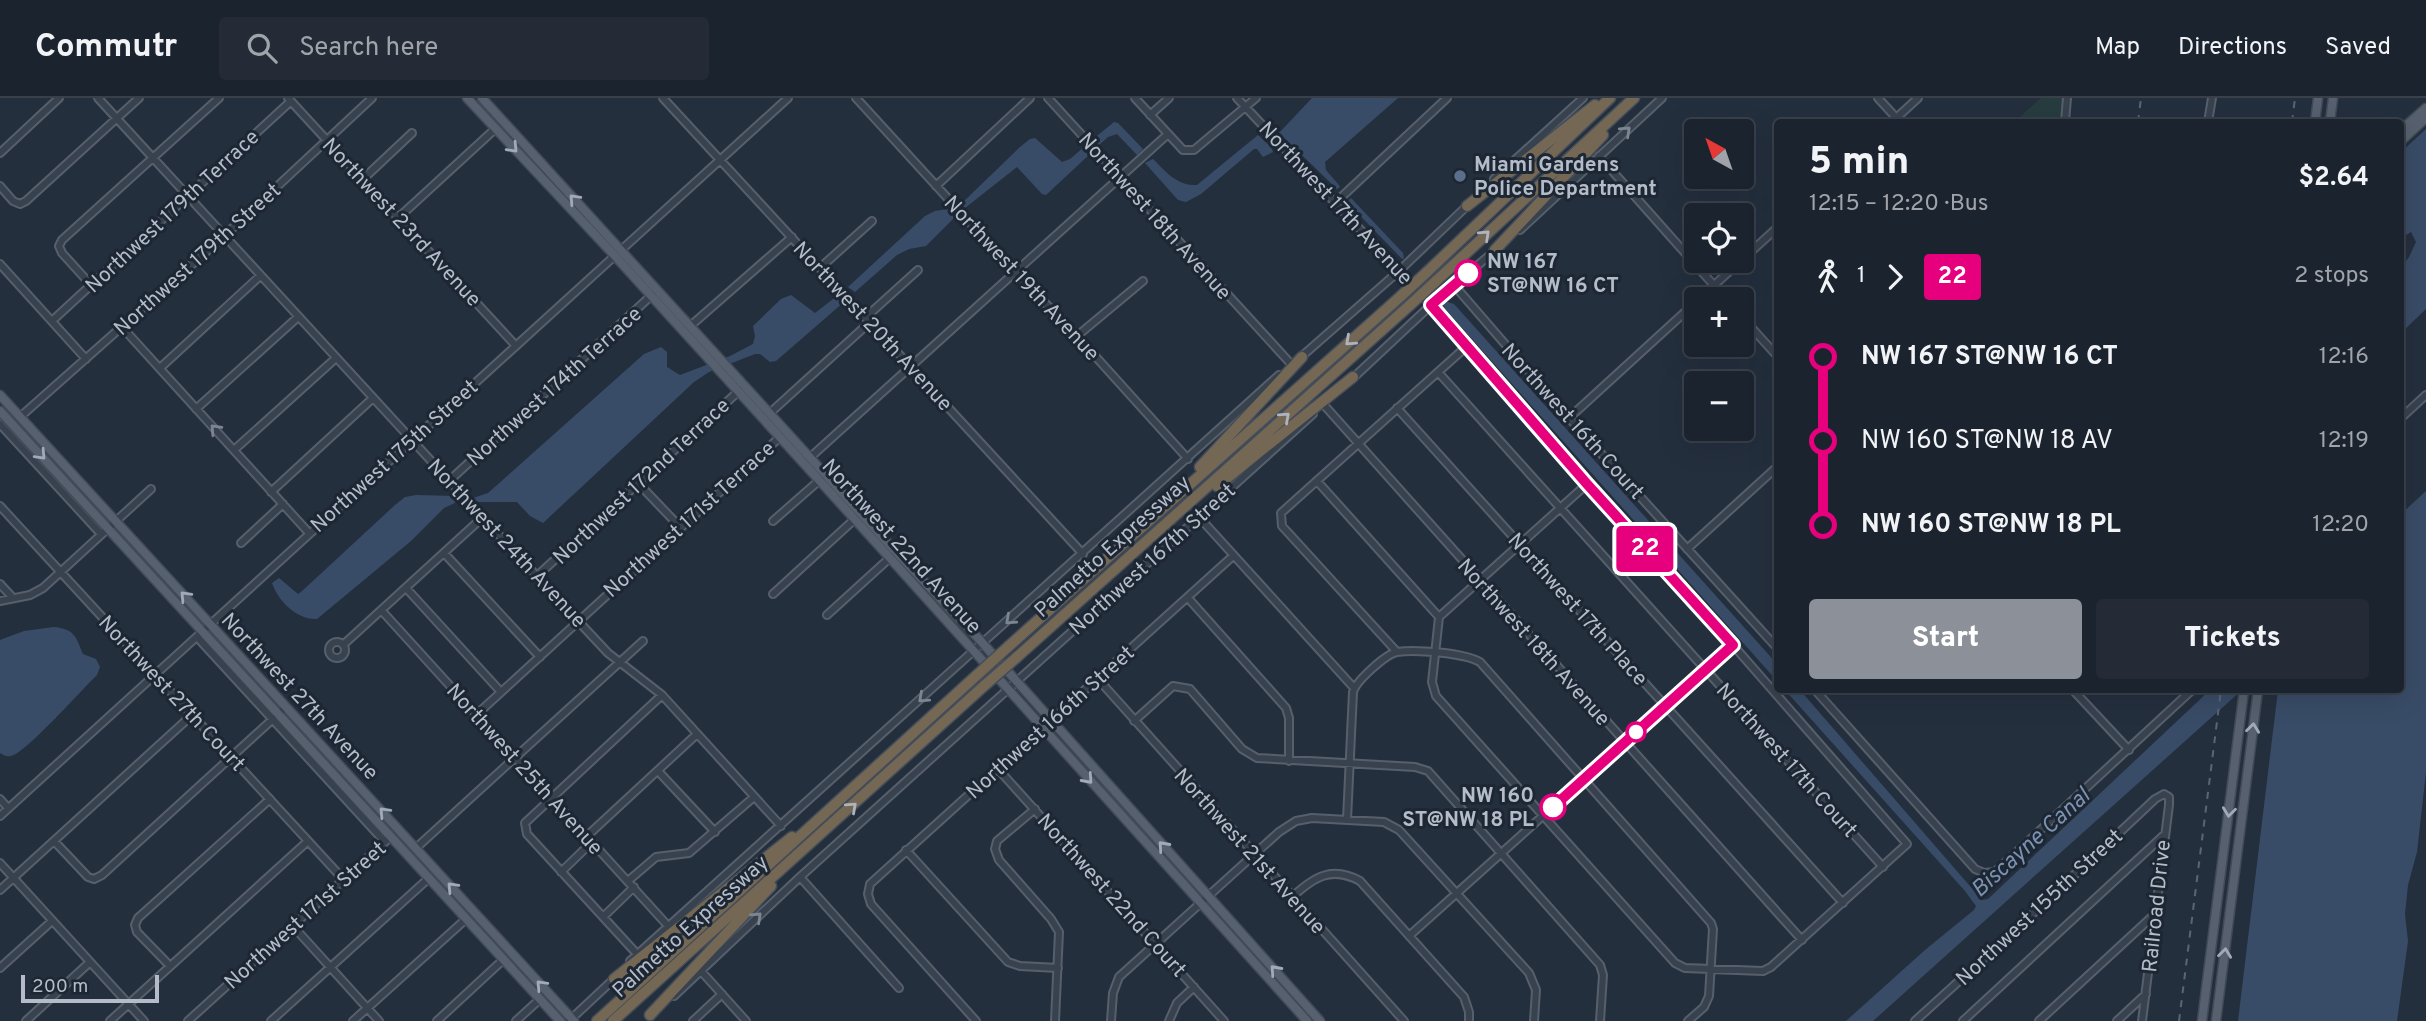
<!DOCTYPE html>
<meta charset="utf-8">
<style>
:root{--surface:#1b232e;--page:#242b36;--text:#f1f3f6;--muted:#a0a4aa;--line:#39404a;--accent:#8c9099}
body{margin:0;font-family:Overpass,sans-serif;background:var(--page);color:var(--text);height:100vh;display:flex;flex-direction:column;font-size:26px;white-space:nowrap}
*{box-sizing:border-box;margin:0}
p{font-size:23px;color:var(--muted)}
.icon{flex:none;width:38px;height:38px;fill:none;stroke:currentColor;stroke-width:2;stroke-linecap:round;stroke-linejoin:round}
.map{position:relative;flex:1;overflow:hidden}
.details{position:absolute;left:1774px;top:21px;width:630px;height:574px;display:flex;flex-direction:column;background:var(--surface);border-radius:7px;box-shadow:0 7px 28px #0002,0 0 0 2px var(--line)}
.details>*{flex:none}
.badge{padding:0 14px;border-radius:5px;font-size:24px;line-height:46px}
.needle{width:46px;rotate:320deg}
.fabs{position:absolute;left:1684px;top:21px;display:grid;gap:14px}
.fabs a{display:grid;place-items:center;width:70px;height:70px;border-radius:7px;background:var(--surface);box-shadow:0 7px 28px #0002,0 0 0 2px var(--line);font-size:35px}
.scale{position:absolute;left:21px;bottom:18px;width:138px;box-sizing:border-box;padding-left:7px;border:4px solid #b4bcc9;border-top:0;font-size:19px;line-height:24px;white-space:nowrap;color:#b4bcc9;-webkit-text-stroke:5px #1d2633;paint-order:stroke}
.map>.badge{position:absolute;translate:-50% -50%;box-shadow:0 0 0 4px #fff}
.legs{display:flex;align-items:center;gap:10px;height:77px;padding:0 35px;font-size:23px}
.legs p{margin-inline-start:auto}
.headline{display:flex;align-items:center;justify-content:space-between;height:119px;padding:0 35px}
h1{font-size:38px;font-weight:800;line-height:52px}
.action{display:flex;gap:14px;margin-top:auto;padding:14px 35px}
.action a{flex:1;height:80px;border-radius:7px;background:var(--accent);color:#fff;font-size:28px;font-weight:800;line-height:80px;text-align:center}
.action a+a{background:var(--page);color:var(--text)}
ul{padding:0 35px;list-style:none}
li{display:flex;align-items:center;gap:24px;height:84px;font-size:26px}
li i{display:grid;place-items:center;width:10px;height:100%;margin:0 9px;background:currentColor}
li i::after{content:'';width:18px;height:18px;margin:-9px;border:5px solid;border-radius:50%;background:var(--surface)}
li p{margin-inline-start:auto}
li:first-child i{background:linear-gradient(#0000 50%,currentColor 0)}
li:last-child i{background:linear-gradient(currentColor 50%,#0000 0)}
header{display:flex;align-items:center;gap:42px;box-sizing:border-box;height:98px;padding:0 35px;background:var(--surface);border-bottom:2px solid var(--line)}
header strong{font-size:33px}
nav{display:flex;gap:38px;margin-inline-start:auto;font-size:24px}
.search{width:490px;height:63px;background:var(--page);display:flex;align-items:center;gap:18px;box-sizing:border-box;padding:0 24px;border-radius:7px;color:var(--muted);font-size:26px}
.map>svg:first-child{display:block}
</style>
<header>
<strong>Commutr</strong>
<div class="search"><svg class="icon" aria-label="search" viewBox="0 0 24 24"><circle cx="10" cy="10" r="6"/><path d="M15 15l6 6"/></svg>Search here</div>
<nav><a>Map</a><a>Directions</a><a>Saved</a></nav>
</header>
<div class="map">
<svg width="2426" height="923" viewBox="0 0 2426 923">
<rect width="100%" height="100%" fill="#242f3e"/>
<path fill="#263c3f" d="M2041 0H2063L2060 24H2014Z"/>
<path fill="#394c67" d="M1312 0H1398L1325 64 1326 72 1338 86 1340 89 1337 91 1279 35Z
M1114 24 1118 25 1143 51 1137 57 1117 36 1108 39 1098 48 1092 42Z
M2426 31V211L2401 235V170L2409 159 2416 144 2411 134 2401 140V54Z
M1258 37 1271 49 1273 54 1263 59 1257 51H1254L1201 96 1186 104 1178 102 1145 65 1153 61C1166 74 1177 88 1197 87Z
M1035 40 1062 64 1070 61 1083 50 1090 56 1046 97 1042 96 1017 69 965 110 961 106 1020 49 1030 41Z
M1351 100 1403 155 1404 160 1402 161 1347 104Z
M948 111 955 119 926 148 909 151 897 157 855 194 848 189 925 118 935 113Z
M791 197 815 215 837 198 844 204 776 263 770 264 760 256H755L709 274 694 284 543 425 530 418 517 404H477L473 400 488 395 644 256 661 249 667 254V269L680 277 730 258 753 246 755 238 753 228 781 201Z
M1444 203 1454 206 1778 567V584L1465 233 1443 208Z
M2426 393V674L2417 754 2408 787 2405 816 2408 843 2397 923H2238L2278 592H2401V416Z
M416 397 456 398 459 403 444 410 411 443 317 521C297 522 278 503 272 485L279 480 298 496 301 494 395 407 405 399Z
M54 529C76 532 75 538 83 556L96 561 100 569 97 577C82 591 26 655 11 658 6 659 4 657 0 655V542L24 533Z
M1785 592H1800L1982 802 1988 801 2210 592H2242L1873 923H1846L1925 852 1974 812 1976 808 1965 793Z"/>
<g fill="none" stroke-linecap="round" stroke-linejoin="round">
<g stroke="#565f6c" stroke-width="10">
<path id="minor" d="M98 0 578 523 608 555 662 597 781 728
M288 0 516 248
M663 0 1083 456
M856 0 1016 175 1077 238 1188 361
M1048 0 1291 266
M1135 0 1183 52H1194L1256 0
M1237 0 1431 207 1587 386 1733 547 1907 746 1771 869 1763 873 1685 870 1675 865 1436 598 1432 584 1439 519 1587 386
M1878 0 1900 24
M1150 17 1169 0
M1892 24 1918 0
M2065 24 2067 0
M2208 24 2212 0
M0 55 59 0
M1599 58 1726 201
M1494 81 1583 0
M362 82 412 35
M0 88 13 103 20 106 26 103 139 0
M936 88 1030 0
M1334 106 1447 0
M398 120 495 31
M1520 132 1662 0
M0 166 86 261
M820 170 872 123
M91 187 62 155 59 148 62 142 219 0
M1454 187 1569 320 1778 551
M1699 201 1778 129
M1741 218 1778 259
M866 219 918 172
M53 222 291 3
M122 229 309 435
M688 230 792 139
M1077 238 1143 183
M1301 259 1399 173 1469 106
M160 270 260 178
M1438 274 1883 769
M1352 281 1431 207 1498 150
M1324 307 1802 842
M1397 310 1843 805
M196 311 298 219
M770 315 870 224
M20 319 224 138 372 0
M1569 320 1696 204
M2401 320 2426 297
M0 326 101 436
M234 352 336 260
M804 365 1168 36
M450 382 653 196
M1317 383 1439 519
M638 385 680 429
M271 394 373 300
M0 408 343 781
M1199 419 1354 590
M773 423 822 380
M241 445 283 406
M1687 451 1778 368
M444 455 540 559
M537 478 741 291
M0 486 12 499
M406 490 501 594
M773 496 857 419
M1188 500 1286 610 1289 620V663
M0 503 30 497 43 490 151 391
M382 513 669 829
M827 517 893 457
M197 539 385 744
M329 552a8 8 0 1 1 16 0a8 8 0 1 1-16 0Z
M343 547 483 419
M1397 554 1282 428 1281 415 1467 248
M1098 581 1404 923
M1815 592 1975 771 1984 775 1995 774 2192 592
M2073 592 2129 652
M476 617 780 339
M1134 623 1173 588 1190 591 1242 651 1257 660 1415 669 1428 673 1600 867 1603 877 1600 923
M998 671 1224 923
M658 673 715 734
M0 701 8 710
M1035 711 997 743 995 751 999 762 1051 821 1059 834 1055 923
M0 718 788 0
M1347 722 1353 594C1356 583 1386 556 1397 554 1416 551 1464 555 1480 564L1711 825 1713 831 1709 898 1704 909 1688 923
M587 738 697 636
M54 743 88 779 94 781 102 777 286 609
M416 750 643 543
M906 752 1008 864 1020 868 1058 870
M0 765 144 923
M561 774 592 744
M800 779 899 890
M628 783 656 759 689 755 754 699
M0 792 192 617
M1292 799C1313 780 1331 767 1360 783L1464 899 1469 914V923
M603 819 634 789
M293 828 379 923
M1409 838 1733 547
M637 856 527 736 525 725 662 597
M630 863 1279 277
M170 868 137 834 135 827 138 820 270 701
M0 870 52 823
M701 873 746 923
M674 898 800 779 1313 316
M26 923 90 864
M110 923 308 743
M188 923 387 742
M271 923 429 780
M353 923 466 821
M437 923 504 861
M516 923 540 901
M569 923 616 879
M693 923 722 896
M976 923 871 806 868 796 870 786 1233 458
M1111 923 1113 895 1119 879 1279 734 1296 723 1312 720 1384 724 1399 732 1529 875 1536 892 1534 923
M1169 923 1177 905 1194 889
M1915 923C1996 850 2076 776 2155 701L2164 696 2169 699V707L2142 923
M1963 923 2163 738
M2039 923 2155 816
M2117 923 2146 896"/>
</g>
<g stroke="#414a57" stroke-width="11">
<path id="major" d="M467 0 614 157 890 460 1307 923
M482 0 896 454 978 540 1320 923
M2315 24 2318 0
M2330 24 2333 0
M2401 32 2426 10
M2401 43 2426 20
M0 297 574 923
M0 313 560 923
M2202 923 2244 592
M2216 923 2258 592"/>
</g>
<g stroke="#434c59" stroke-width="13">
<path id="highway" d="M1467 108 1595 7
M1495 152 1603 37
M1427 174 1610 0
M1435 184 1634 0
M1200 369 1302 259
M1217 388 1353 279
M1009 548 1401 198
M1017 559 1410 207
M614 881 792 739
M650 917 771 788
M597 923 977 577
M613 923 985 587"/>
</g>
<use href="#minor" stroke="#38414e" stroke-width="6"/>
<use href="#major" stroke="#56606e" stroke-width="8"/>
<use href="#highway" stroke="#746855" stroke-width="10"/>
<path stroke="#5a6575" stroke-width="2" stroke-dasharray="7 7" stroke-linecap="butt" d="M2138 24 2141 0
M2292 24 2295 0
M2179 923 2221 592"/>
<g stroke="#434c59" stroke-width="13" stroke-linecap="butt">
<path id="highway-bridge" d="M1401 198 1427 174
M1410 207 1435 184
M977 577 1009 548
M985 587 1017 559"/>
</g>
<use href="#highway-bridge" stroke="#746855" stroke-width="10"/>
</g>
<defs><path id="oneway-chevron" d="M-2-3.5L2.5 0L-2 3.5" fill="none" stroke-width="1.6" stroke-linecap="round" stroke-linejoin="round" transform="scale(1.75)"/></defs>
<g stroke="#7c8592">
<use href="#oneway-chevron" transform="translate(1626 33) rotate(-43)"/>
<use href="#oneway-chevron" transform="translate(215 331) rotate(-133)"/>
<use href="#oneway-chevron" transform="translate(1010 522) rotate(138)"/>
<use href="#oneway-chevron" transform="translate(923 600) rotate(138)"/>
<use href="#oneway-chevron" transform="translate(757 819) rotate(-43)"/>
</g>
<g stroke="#a1aab7">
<use href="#oneway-chevron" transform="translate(513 50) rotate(47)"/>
<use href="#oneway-chevron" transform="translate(574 101) rotate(-133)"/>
<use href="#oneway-chevron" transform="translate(41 357) rotate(47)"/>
<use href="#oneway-chevron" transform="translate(185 498) rotate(-133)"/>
<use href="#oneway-chevron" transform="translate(2253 630) rotate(-83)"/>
<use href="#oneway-chevron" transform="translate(1088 681) rotate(48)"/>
<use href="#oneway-chevron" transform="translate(384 714) rotate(-133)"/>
<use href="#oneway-chevron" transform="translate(2229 714) rotate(97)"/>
<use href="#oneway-chevron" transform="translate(1163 748) rotate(-132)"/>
<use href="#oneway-chevron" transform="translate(452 789) rotate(-133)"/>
<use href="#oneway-chevron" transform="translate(2225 855) rotate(-83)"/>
<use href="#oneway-chevron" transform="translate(1275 872) rotate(-132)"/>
<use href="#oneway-chevron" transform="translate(541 887) rotate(-133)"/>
</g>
<g stroke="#aeb4bd">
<use href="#oneway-chevron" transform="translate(1485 137) rotate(-43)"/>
<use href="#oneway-chevron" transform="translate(1350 243) rotate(138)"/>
<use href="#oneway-chevron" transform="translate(1285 319) rotate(-42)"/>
<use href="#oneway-chevron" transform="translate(852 709) rotate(-42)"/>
</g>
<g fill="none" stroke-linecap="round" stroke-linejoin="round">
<g stroke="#fff" stroke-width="16">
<path id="line-1" d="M1468 175 1431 207 1587 386 1733 547 1553 709"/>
</g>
<use href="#line-1" stroke="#e6007e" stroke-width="10"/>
</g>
<circle fill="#5c6f8a" stroke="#1d2633" stroke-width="2.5" cx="1460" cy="78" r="7"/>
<g fill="#fff" stroke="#e6007e" stroke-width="3.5">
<circle cx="1468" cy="175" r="12"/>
<circle cx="1636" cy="634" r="9"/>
<circle cx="1553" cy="709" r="12"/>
</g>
<g text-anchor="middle" stroke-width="6" stroke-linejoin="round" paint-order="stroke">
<g font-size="21" font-weight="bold" fill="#b4bcc9" stroke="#1d2633" text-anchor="start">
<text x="1474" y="73">Miami Gardens<tspan x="1474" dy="24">Police Department</tspan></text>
</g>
<g font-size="21" fill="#b4bcc9" stroke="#1d2633">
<text transform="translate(1336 105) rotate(47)" y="7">Northwest 17th Avenue</text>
<text transform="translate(172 113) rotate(-43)" y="7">Northwest 179th Terrace</text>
<text transform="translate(1155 118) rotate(48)" y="7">Northwest 18th Avenue</text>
<text transform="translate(402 124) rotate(47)" y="7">Northwest 23rd Avenue</text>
<text transform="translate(197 161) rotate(-42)" y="7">Northwest 179th Street</text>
<text transform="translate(1022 180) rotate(47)" y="7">Northwest 19th Avenue</text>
<text transform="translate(873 228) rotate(47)" y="7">Northwest 20th Avenue</text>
<text transform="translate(554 288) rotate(-42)" y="7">Northwest 174th Terrace</text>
<text transform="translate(1573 323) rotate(48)" y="7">Northwest 16th Court</text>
<text transform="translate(394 358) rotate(-42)" y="7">Northwest 175th Street</text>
<text transform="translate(641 383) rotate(-43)" y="7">Northwest 172nd Terrace</text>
<text transform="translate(689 421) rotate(-42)" y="7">Northwest 171st Terrace</text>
<text transform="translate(507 445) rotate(47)" y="7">Northwest 24th Avenue</text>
<text transform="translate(902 448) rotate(48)" y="7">Northwest 22nd Avenue</text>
<text transform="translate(1112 448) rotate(-42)" y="7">Palmetto Expressway</text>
<text transform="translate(1152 461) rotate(-42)" y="7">Northwest 167th Street</text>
<text transform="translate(1578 511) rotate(48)" y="7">Northwest 17th Place</text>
<text transform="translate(1534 544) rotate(48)" y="7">Northwest 18th Avenue</text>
<text transform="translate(172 595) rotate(47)" y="7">Northwest 27th Court</text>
<text transform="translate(300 598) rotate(47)" y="7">Northwest 27th Avenue</text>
<text transform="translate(1050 624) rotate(-42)" y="7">Northwest 166th Street</text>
<text transform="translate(1787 662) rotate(48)" y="7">Northwest 17th Court</text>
<text transform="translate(525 671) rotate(48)" y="7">Northwest 25th Avenue</text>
<text transform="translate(1250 753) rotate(48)" y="7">Northwest 21st Avenue</text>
<text transform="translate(1112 797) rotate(48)" y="7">Northwest 22nd Court</text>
<text transform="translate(2156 808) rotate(-84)" y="7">Railroad Drive</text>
<text transform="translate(2039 809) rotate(-43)" y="7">Northwest 155th Street</text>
<text transform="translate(305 817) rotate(-42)" y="7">Northwest 171st Street</text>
<text transform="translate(690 828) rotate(-42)" y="7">Palmetto Expressway</text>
</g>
<g font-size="21" font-weight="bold" fill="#b4bcc9" stroke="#1d2633" text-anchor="start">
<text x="1487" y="170">NW 167<tspan x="1487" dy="24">ST@NW 16 CT</tspan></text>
<text x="1534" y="704" text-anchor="end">NW 160<tspan x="1534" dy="24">ST@NW 18 PL</tspan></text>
</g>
<g font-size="23" font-style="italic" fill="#7c92b1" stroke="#1d2633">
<text transform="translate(2030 744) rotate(-42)" y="8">Biscayne Canal</text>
</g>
</g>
</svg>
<div class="fabs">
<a><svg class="needle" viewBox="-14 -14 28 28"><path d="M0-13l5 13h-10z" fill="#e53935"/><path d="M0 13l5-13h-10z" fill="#a0a4aa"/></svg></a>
<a><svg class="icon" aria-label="locate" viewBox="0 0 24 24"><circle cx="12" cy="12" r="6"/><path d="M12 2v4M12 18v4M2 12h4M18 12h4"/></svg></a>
<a>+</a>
<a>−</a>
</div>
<div class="scale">200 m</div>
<b class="badge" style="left:1645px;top:451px;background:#e6007e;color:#fff">22</b>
<section class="details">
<div class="headline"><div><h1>5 min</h1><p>12:15 – 12:20 · Bus</p></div><b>$2.64</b></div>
<div class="legs"><svg class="icon" aria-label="walk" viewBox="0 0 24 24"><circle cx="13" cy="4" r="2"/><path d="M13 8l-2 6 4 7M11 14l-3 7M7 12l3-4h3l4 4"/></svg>1<svg class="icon" aria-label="forward" viewBox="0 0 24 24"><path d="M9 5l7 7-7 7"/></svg><b class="badge" style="background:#e6007e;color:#fff">22</b><p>2 stops</p></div>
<ul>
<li><i style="color:#e6007e"></i><b>NW 167 ST@NW 16 CT</b><p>12:16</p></li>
<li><i style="color:#e6007e"></i><span>NW 160 ST@NW 18 AV</span><p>12:19</p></li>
<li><i style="color:#e6007e"></i><b>NW 160 ST@NW 18 PL</b><p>12:20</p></li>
</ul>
<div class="action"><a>Start</a><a>Tickets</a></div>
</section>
</div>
